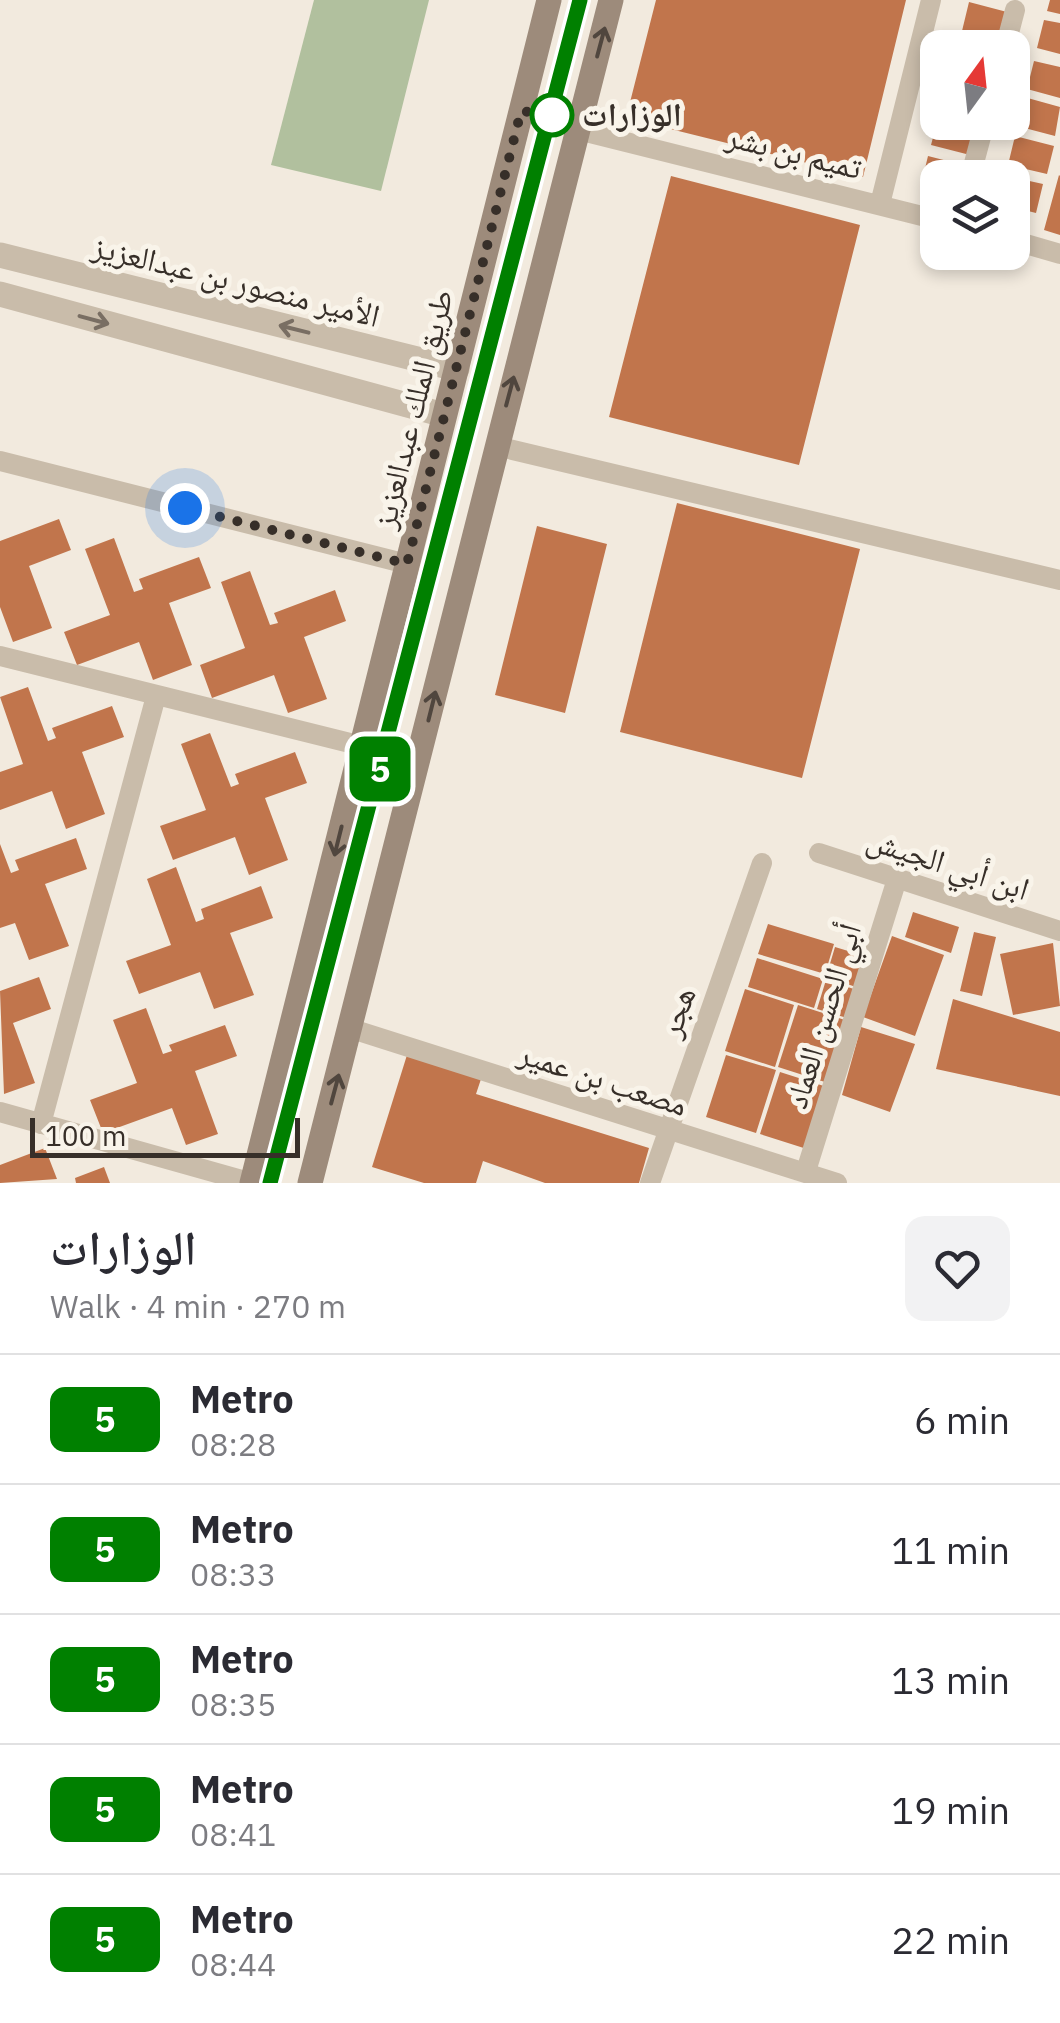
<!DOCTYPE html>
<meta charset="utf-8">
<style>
:root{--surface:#fff;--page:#f2f2f3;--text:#2b2b33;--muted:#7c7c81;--line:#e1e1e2}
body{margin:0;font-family:"IBM Plex Sans","Noto Naskh Arabic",sans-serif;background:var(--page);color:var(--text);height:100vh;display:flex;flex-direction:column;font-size:38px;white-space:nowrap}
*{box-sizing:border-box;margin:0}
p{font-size:32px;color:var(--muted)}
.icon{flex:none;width:55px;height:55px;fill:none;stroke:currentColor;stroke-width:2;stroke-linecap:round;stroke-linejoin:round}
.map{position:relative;height:1183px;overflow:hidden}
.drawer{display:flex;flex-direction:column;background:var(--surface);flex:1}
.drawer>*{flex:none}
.badge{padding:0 20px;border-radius:15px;font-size:35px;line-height:65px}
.needle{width:65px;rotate:15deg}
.fabs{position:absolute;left:920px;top:30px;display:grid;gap:20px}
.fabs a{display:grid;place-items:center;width:110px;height:110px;border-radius:20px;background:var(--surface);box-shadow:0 5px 15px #0003;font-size:50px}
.scale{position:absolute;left:30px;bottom:25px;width:270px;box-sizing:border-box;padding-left:10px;border:5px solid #372f29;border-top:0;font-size:28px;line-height:35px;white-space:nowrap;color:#372f29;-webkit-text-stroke:8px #f9f4ea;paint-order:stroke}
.you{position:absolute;width:50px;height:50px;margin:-25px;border:8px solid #fff;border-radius:50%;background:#1a73e8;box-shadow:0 0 0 15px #1a73e833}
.map>.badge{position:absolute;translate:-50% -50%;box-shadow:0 0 0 5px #fff}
.round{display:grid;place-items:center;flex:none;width:105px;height:105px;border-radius:20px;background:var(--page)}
.summary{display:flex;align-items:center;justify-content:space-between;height:170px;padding:0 50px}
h1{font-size:48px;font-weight:600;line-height:75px}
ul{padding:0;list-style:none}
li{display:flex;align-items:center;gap:30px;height:130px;padding:0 50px;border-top:2px solid var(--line)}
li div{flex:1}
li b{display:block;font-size:38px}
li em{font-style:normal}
li .badge{min-width:110px;font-weight:700;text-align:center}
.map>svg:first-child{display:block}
</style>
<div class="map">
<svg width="1060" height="1183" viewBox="0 0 1060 1183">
<rect width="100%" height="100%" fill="#f2eade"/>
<path fill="#b1c09e" d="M314 0H429L381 191 271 165Z"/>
<path fill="#c1754c" d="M656 0H906L863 177 626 118Z
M1050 0H1060V14L1047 11Z
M969 2 1007 12 1000 40 962 31Z
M1044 20 1060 23V54L1037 48Z
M960 39 987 46 986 48H958Z
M1034 61 1060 67V98L1027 89Z
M1024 97 1060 107 1055 136 1017 126Z
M937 122 977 126 970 155 931 145Z
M1015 136 1054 146 1047 174 1008 165Z
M928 156 967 166 964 178H938V189L921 185Z
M1059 175 1060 176V235L1044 230Z
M671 176 860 225 799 465 609 417Z
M1012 177 1043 184 1036 213 1012 207Z
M677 503 860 549 802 778 620 732Z
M59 519 71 550 29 566 52 628 13 642 0 607V541Z
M537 526 607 544 565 713 495 695Z
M114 538 134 592 143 589 139 579 199 557 211 588 169 603 192 665 153 680 139 642 77 665 64 632 110 615 85 549Z
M250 571 270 625 278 623 274 613 335 590 346 621 304 637 327 699 288 713 274 675 212 698 200 665 245 648 221 582Z
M28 687 48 741 56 738 52 728 112 706 124 737 82 752 105 814 66 829 52 791 0 810V772L23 764 0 697Z
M210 733 231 787 239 784 235 774 295 752 307 783 265 798 288 860 249 875 235 837 173 860 160 826 206 810 181 744Z
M76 838 87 869 45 884 69 946 29 960 15 923 0 928V844L11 873 19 870 15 860Z
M176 867 196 922 204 919 201 909 261 886 273 918 230 933 254 995 214 1009 200 972 139 994 126 961 171 945 147 879Z
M913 912 959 927 951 953 905 937Z
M768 924 834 944 825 974 758 954Z
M974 932 996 937 982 996 960 991Z
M892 936 944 955 915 1036 863 1017Z
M1053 943 1060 1006 1013 1015 1000 954Z
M835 947 868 957 859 988 826 977Z
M757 958 823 979 814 1008 748 987Z
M39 977 51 1009 13 1023 35 1083 4 1094 0 991Z
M826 980 857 990 847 1018 817 1009Z
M745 989 794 1005 775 1067 725 1051Z
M953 999 1060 1032V1096L936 1069Z
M798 1005 848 1021 828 1083 778 1067Z
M146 1008 163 1054 172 1051 169 1045 225 1025 237 1056 195 1071 218 1134 186 1145 172 1108 103 1133 90 1100 137 1083 113 1020Z
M861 1027 915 1044 890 1112 842 1095Z
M407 1055 481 1079 476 1094 649 1148 639 1183H545L483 1161 476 1183H424L372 1167Z
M726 1055 776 1070 756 1133 706 1117Z
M780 1072 830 1088 810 1150 760 1134Z
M45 1148 57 1179 0 1183V1165Z
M104 1167 110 1183H76L75 1178Z"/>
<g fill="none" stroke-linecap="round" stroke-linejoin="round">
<path stroke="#c9bcaa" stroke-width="20" d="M1005 48 1015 10
M578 130 938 220
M970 178 985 122
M880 204 931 0
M1012 240 1060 254
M496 446 1060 580
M0 461 407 564
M0 656 362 746
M819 853 1060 931
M352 1029 837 1183
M0 1112 252 1183
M41 1124 156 696
M806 1171 897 879
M650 1183 762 863"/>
<path stroke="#c9bcaa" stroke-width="25" d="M0 255 457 369
M0 294 444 415"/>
<path stroke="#9d8b7b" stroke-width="25" d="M252 1183 549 0
M310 1183 611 0"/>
</g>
<defs><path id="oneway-shaft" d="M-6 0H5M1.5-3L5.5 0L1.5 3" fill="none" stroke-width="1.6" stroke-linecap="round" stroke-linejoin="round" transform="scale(2.5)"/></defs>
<g stroke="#50463e">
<use href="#oneway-shaft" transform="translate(601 42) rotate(-75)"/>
<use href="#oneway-shaft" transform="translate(510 391) rotate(-75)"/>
<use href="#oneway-shaft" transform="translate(432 706) rotate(-76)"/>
<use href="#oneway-shaft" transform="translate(338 841) rotate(104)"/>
<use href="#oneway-shaft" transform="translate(335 1089) rotate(-75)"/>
</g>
<g stroke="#796e63">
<use href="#oneway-shaft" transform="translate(94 320) rotate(15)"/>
<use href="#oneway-shaft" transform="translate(294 329) rotate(-166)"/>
</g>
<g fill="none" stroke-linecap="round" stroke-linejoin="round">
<g stroke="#fff" stroke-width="22">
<path id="line" d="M270 1183 580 0"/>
</g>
<use href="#line" stroke="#008000" stroke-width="15"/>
<path stroke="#372f29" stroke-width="10" stroke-dasharray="0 18" d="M185 508 407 564 521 111 552 115"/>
</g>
<circle fill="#fff" stroke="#008000" stroke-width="5" cx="552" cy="115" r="20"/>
<g text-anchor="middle" stroke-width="10" stroke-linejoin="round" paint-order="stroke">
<g font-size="32" font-weight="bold" fill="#372f29" stroke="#f9f4ea" text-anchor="start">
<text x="582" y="126">الوزارات</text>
</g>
<g font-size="32" fill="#372f29" stroke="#f9f4ea">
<text transform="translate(794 152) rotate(14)" y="11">تميم بن بشر</text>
<text transform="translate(236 281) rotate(14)" y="11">الأمير منصور بن عبدالعزيز</text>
<text transform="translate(413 409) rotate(-76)" y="11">طريق الملك عبدالعزيز</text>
<text transform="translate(948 864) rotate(18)" y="11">ابن أبي الجيش</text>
<text transform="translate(677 1012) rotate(-70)" y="11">هجر</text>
<text transform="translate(823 1016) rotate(-73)" y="11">أبي الحسن العماد</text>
<text transform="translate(603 1079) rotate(18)" y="11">مصعب بن عمير</text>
</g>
</g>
</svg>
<div class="fabs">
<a><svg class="needle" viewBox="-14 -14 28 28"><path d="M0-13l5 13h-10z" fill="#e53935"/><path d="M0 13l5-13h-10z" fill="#7c7c81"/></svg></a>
<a><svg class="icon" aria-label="layers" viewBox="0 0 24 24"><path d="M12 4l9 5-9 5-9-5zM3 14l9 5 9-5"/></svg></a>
</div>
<div class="scale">100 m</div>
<div class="you" style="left:185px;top:508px"></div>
<b class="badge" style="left:380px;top:769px;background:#008000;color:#fff">5</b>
</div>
<section class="drawer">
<div class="summary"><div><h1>الوزارات</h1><p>Walk · 4 min · 270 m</p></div><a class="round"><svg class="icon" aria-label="heart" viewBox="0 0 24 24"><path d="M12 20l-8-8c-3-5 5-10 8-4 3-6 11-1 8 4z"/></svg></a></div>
<ul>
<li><span class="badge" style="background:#008000;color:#fff">5</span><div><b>Metro</b><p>08:28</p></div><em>6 min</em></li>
<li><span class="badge" style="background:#008000;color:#fff">5</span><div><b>Metro</b><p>08:33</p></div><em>11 min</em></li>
<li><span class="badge" style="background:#008000;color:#fff">5</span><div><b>Metro</b><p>08:35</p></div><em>13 min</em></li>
<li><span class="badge" style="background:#008000;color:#fff">5</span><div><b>Metro</b><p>08:41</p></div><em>19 min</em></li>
<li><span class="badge" style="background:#008000;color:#fff">5</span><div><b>Metro</b><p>08:44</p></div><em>22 min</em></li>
</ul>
</section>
